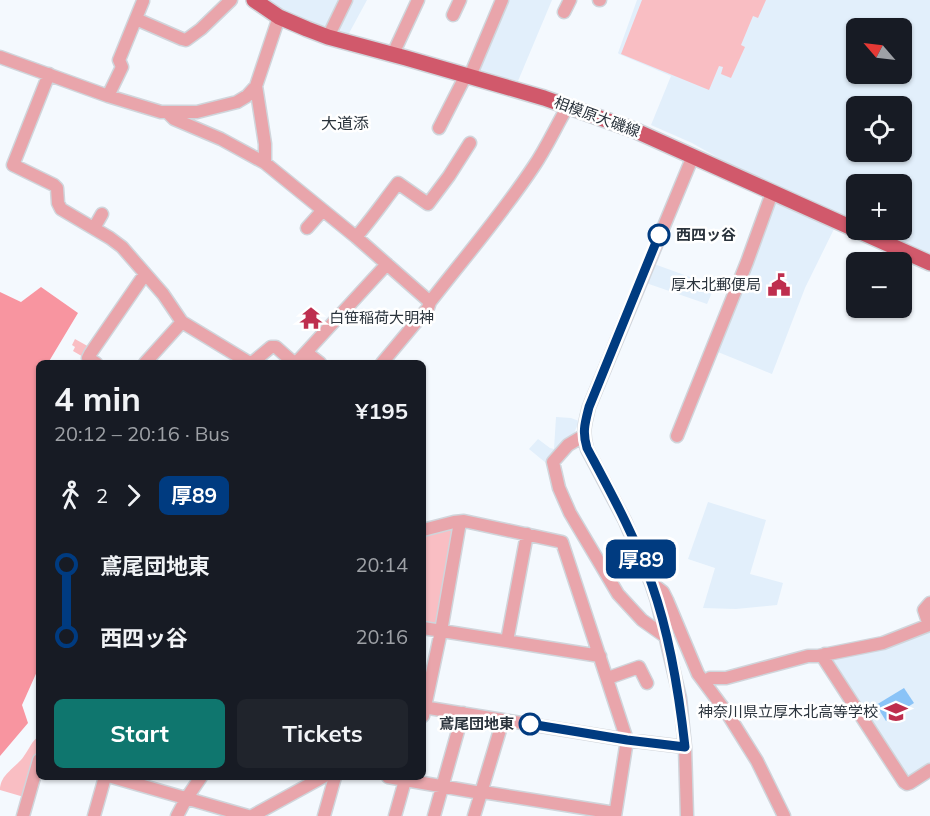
<!DOCTYPE html>
<meta charset="utf-8">
<style>
:root{--surface:#171b24;--page:#20242c;--text:#f1f3f6;--muted:#9ea1a6;--accent:#0f766e}
body{margin:0;font-family:Mulish,"Noto Sans JP",sans-serif;background:var(--page);color:var(--text);height:100vh;display:flex;flex-direction:column;font-size:22px;white-space:nowrap}
*{box-sizing:border-box;margin:0}
p{font-size:20px;color:var(--muted)}
.icon{flex:none;width:33px;height:33px;fill:none;stroke:currentColor;stroke-width:2;stroke-linecap:round;stroke-linejoin:round}
.map{position:relative;flex:1;overflow:hidden}
.side{position:absolute;left:36px;top:360px;width:390px;height:420px;display:flex;flex-direction:column;background:var(--surface);border-radius:9px;box-shadow:0 2px 4px #0004}
.side>*{flex:none}
.badge{padding:0 12px;border-radius:9px;font-size:21px;line-height:39px}
.needle{width:39px;rotate:298deg}
.tools{position:absolute;left:846px;top:18px;display:grid;gap:12px}
.tools a{display:grid;place-items:center;width:66px;height:66px;border-radius:9px;background:var(--surface);box-shadow:0 2px 4px #0004;font-size:30px}
.map>.badge{position:absolute;translate:-50% -50%;box-shadow:0 0 0 3px #fff}
.legs{display:flex;align-items:center;gap:9px;height:66px;padding:0 18px;font-size:20px}
.legs p{margin-inline-start:auto}
.summary{display:flex;align-items:center;justify-content:space-between;height:102px;padding:0 18px}
h1{font-size:33px;font-weight:700;line-height:45px}
.action{display:flex;gap:12px;margin-top:auto;padding:12px 18px}
.action a{flex:1;height:69px;border-radius:9px;background:var(--accent);color:#fff;font-size:24px;font-weight:700;line-height:69px;text-align:center}
.action a+a{background:var(--page);color:var(--text)}
ul{padding:0 18px;list-style:none}
li{display:flex;align-items:center;gap:21px;height:72px;font-size:22px}
li i{display:grid;place-items:center;width:9px;height:100%;margin:0 8px;background:currentColor}
li i::after{content:'';width:15px;height:15px;margin:-8px;border:4px solid;border-radius:50%;background:var(--surface)}
li p{margin-inline-start:auto}
li:first-child i{background:linear-gradient(#0000 50%,currentColor 0)}
li:last-child i{background:linear-gradient(currentColor 50%,#0000 0)}
.map>svg:first-child{display:block}
</style>
<div class="map">
<svg width="930" height="816" viewBox="0 0 930 816">
<rect width="100%" height="100%" fill="#f4f9fe"/>
<path fill="#e2effb" fill-rule="evenodd" d="M265 0H344L329 30 301 20Z
M347 0H367L347 37 333 33Z
M508 0H552L518 81 479 71Z
M637 0H930V254L874 230H902V184H856V222L738 169 692 143 651 125 671 76 619 54 618 53ZM856 28H902V74H856ZM856 106H902V152H856Z
M776 201 834 229 805 288 772 374 713 350 771 203Z
M654 264 715 286 707 304 646 283Z
M556 417 571 418 579 421 572 439 546 463 529 449 538 439 550 448 554 449Z
M708 502 766 520 750 574 783 583 777 605 736 609 703 608 715 568 688 559Z
M930 628V766L909 780 828 659Z"/>
<path fill="#f9bec3" d="M642 0H766L758 18 753 16 741 45 745 47 731 78 721 74 723 67 719 66 709 90 621 54Z
M75 339 91 348 85 358 73 351 75 347 72 345Z
M454 526 438 623 435 626 423 624V534Z
M39 736V752L36 756 24 797 0 790C0 774 16 768 24 756 30 748 31 742 39 736Z"/>
<path fill="#f895a0" d="M41 287 78 313 48 363H39V571L37 574 39 578V667L22 705 28 723 0 756V292L21 302Z"/>
<path fill="#8ac3f7" d="M904 688 914 703 886 721 876 705Z"/>
<g fill="none" stroke-linecap="round" stroke-linejoin="round">
<g stroke="#d0d5db" stroke-width="15">
<path id="minor" d="M599 0H600
M564 12 570 0
M453 15 460 0
M136 19 182 39 186 40 201 29 231 0
M328 37 346 0
M393 54 418 0
M0 57 108 96 161 112H197L237 102 247 96 256 86 279 17
M49 74 13 165 54 185 57 188 58 203 61 209 110 238 122 247 163 294 182 322 248 362H253L271 347H276L294 363 297 362 387 264
M470 76 502 0
M256 86 265 144V163L356 237 430 302C465 257 503 213 534 166 547 147 556 126 568 106
M108 96 122 67 119 60 143 1
M168 113 174 119 221 139 265 163
M439 128 466 75
M94 228 102 214
M307 228 323 210
M356 237C371 220 384 201 398 183L428 204 449 176 470 143
M307 353 320 363
M96 363 88 358 90 354 145 274
M145 363 182 322
M382 363 428 308 430 302
M583 436 568 445 553 462 559 488 570 513 618 594 642 620 666 637
M677 436 747 262 772 193
M423 530 454 522 464 521 562 542 627 740 615 816
M654 585 663 592 667 600 698 674 704 682
M423 628 600 656
M507 641 527 534
M825 654 824 659 904 782 907 784 910 783 930 770
M608 678 639 667 647 683
M423 707 627 740 685 747
M423 716 441 631 460 522
M112 777 248 816
M388 777 481 793 483 792 615 813
M23 816 39 760
M94 816 105 777
M177 816 186 799 201 777
M252 816 323 777
M324 816 335 777
M395 816 406 777
M434 816 463 713
M474 816 503 720
M687 816 685 747 680 698 657 601 651 583 625 521 587 449C582 432 585 423 589 407L693 156
M784 816 757 761 727 713 704 682 710 678H726L808 656H818L883 643 929 625 924 610 930 603"/>
</g>
<g stroke="#d0d5db" stroke-width="18">
<path id="major" d="M254 0 279 17 307 29 328 37 406 58 544 98 634 130 930 263"/>
</g>
<use href="#minor" stroke="#e9a5ab" stroke-width="12"/>
<use href="#major" stroke="#d1596b" stroke-width="15"/>
</g>
<g fill="none" stroke-linecap="round" stroke-linejoin="round">
<g stroke="#fff" stroke-width="14">
<path id="line-1" d="M530 724 627 740 685 747C679 693 670 636 652 585 636 538 611 493 587 448 582 432 585 423 589 407L659 235"/>
</g>
<use href="#line-1" stroke="#003b80" stroke-width="9"/>
</g>
<defs>
<g id="civic-bare" transform="scale(1.8)"><path d="M-.6-6.5H3V-4.5H.6V-3L4-1V1h2V6H-6V1h2V-1L-.6-3ZM-1.2 2.5V6h2.4V2.5Z" fill="#be2e4e" stroke="#fff" stroke-width="2.5" paint-order="stroke"/></g>
<g id="temple-bare" transform="scale(1.8)"><path d="M0-6L5-2H3V0L6.5 2.5H4V6H1.5V3h-3V6H-4V2.5H-6.5L-3 0V-2H-5Z" fill="#be2e4e" stroke="#fff" stroke-width="2.5" paint-order="stroke"/></g>
<g id="school-bare" transform="scale(1.8)"><path d="M0-5L7-2L0 1L-7-2ZM-4 1L0 2.5L4 1V4Q0 6-4 4Z" fill="#be2e4e" stroke="#fff" stroke-width="2.5" paint-order="stroke"/></g>
</defs>
<g fill-rule="evenodd">
<use href="#civic-bare" x="779" y="285"/>
<use href="#temple-bare" x="311" y="318"/>
<use href="#school-bare" x="896" y="712"/>
</g>
<g fill="#fff" stroke="#003b80" stroke-width="3">
<circle cx="659" cy="235" r="10"/>
<circle cx="530" cy="724" r="10"/>
</g>
<g text-anchor="middle" stroke-width="5" stroke-linejoin="round" paint-order="stroke">
<g font-size="15" fill="#2a333c" stroke="#fff">
<text transform="translate(597 117) rotate(20)" y="5">相模原大磯線</text>
</g>
<g font-size="15" font-weight="bold" fill="#2a333c" stroke="#fff" text-anchor="start">
<text x="676" y="240">西四ッ谷</text>
<text x="514" y="729" text-anchor="end">鳶尾団地東</text>
</g>
<g font-size="15" fill="#2a333c" stroke="#fff" text-anchor="end">
<text x="761" y="290">厚木北郵便局</text>
<text x="329" y="323" text-anchor="start">白笹稲荷大明神</text>
<text x="878" y="717">神奈川県立厚木北高等学校</text>
</g>
<g font-size="16" fill="#2a333c" stroke="#fff">
<text x="345" y="129">大道添</text>
</g>
</g>
</svg>
<div class="tools">
<a><svg class="needle" viewBox="-14 -14 28 28"><path d="M0-13l5 13h-10z" fill="#e53935"/><path d="M0 13l5-13h-10z" fill="#9ea1a6"/></svg></a>
<a><svg class="icon" aria-label="locate" viewBox="0 0 24 24"><circle cx="12" cy="12" r="6"/><path d="M12 2v4M12 18v4M2 12h4M18 12h4"/></svg></a>
<a>+</a>
<a>−</a>
</div>
<b class="badge" style="left:641px;top:559px;background:#003b80;color:#fff">厚89</b>
<section class="side">
<div class="summary"><div><h1>4 min</h1><p>20:12 – 20:16 · Bus</p></div><b>¥195</b></div>
<div class="legs"><svg class="icon" aria-label="walk" viewBox="0 0 24 24"><circle cx="13" cy="4" r="2"/><path d="M13 8l-2 6 4 7M11 14l-3 7M7 12l3-4h3l4 4"/></svg>2<svg class="icon" aria-label="forward" viewBox="0 0 24 24"><path d="M9 5l7 7-7 7"/></svg><b class="badge" style="background:#003b80;color:#fff">厚89</b></div>
<ul>
<li><i style="color:#003b80"></i><b>鳶尾団地東</b><p>20:14</p></li>
<li><i style="color:#003b80"></i><b>西四ッ谷</b><p>20:16</p></li>
</ul>
<div class="action"><a>Start</a><a>Tickets</a></div>
</section>
</div>
